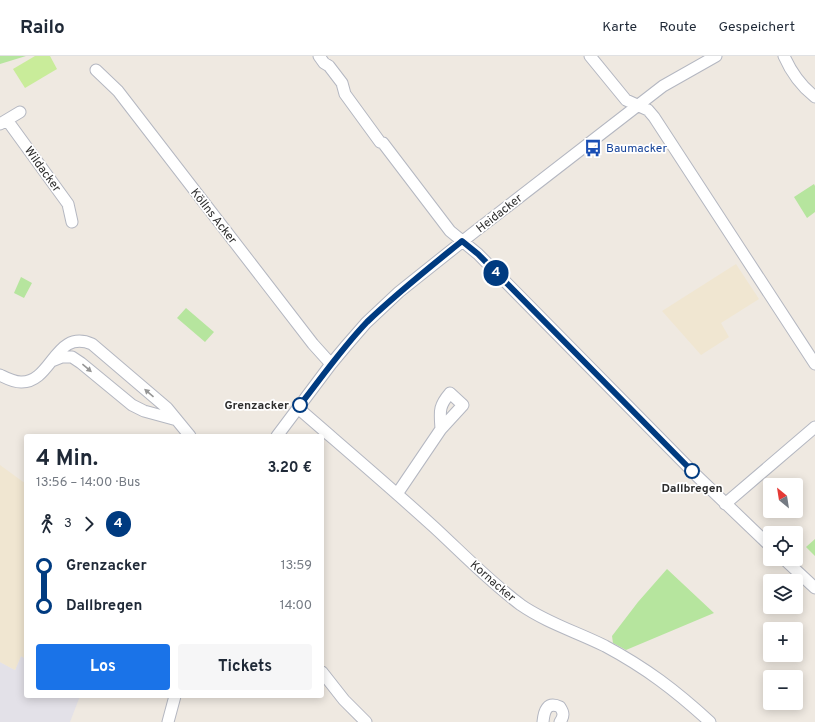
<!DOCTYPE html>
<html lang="de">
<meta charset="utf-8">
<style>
:root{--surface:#fff;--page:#f6f6f7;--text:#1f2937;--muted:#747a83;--line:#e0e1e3;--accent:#1a73e8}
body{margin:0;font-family:Overpass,sans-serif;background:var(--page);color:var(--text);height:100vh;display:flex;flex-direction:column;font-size:15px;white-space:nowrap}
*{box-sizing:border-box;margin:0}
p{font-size:13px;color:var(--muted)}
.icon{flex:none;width:22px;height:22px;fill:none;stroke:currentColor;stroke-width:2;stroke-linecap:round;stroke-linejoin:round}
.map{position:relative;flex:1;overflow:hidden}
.details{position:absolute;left:24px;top:378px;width:300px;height:264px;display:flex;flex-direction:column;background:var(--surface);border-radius:4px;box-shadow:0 2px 10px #0003}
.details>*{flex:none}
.badge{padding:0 8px;border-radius:13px;font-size:14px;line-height:26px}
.needle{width:26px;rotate:330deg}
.tools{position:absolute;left:763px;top:422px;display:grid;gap:8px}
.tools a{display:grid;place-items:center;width:40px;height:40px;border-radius:4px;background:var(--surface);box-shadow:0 2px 10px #0003;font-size:20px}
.map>.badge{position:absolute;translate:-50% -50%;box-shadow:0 0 0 2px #fff}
.legs{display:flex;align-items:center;gap:6px;height:44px;padding:0 12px;font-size:13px}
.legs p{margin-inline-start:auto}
.summary{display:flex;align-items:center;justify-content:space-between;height:68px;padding:0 12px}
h1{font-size:22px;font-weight:700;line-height:30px}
.action{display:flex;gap:8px;margin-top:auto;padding:8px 12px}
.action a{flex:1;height:46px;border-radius:4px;background:var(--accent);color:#fff;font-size:16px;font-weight:700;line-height:46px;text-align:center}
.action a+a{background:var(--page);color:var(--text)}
ul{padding:0 12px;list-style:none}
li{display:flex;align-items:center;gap:14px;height:40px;font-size:15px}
li i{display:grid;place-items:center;width:6px;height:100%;margin:0 5px;background:currentColor}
li i::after{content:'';width:10px;height:10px;margin:-5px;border:3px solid;border-radius:50%;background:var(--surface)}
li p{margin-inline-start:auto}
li:first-child i{background:linear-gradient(#0000 50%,currentColor 0)}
li:last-child i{background:linear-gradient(currentColor 50%,#0000 0)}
header{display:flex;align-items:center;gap:24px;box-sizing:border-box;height:56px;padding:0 20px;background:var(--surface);border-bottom:1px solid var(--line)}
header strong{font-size:19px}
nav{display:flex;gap:22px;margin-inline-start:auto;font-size:14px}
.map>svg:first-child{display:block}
</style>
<header>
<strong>Railo</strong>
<nav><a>Karte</a><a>Route</a><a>Gespeichert</a></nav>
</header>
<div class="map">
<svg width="815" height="666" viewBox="0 0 815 666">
<rect width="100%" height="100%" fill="#efe9e1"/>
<path fill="#e3e1e8" d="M21 600 26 603V640H80L70 666H0V606L15 614Z"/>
<path fill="#f0e6d1" d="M736 208 759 243 721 267 729 281 701 299 662 255Z
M0 409 26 428V603L21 600 15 614 0 606Z"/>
<path fill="#b6e59e" d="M0 0H26L0 8Z
M814 128 815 130V156L807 162 794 141Z
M21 221 32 227 24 242 14 237Z
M186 252 214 276 205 286 177 262Z
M815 483V500L806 491Z
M667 513 714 557 626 594 613 587 612 580 638 546Z"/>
<path fill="#c9ec9a" d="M35 0H50L57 13 25 32 13 13Z"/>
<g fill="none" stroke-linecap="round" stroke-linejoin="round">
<g stroke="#b4b7c1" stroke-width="13">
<path id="minor" d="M319 0 324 7 329 10 342 27 345 38 380 86 383 87 450 175 478 198 697 420 770 490
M590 0 626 44 648 54 654 61 815 308
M784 0C791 16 801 30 815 41
M96 14 118 35 313 288 331 308
M7 64 68 148 72 166
M0 68 20 56
M52 305 62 301H72L81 307 132 349 144 355 177 364
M0 319C6 322 13 326 21 326 52 327 55 272 92 288L167 352 190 380
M298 352C344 392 390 431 435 472 463 498 490 526 521 549 547 567 577 576 605 590 646 612 675 634 710 666
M277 380 331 308 346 290 366 267 399 236 473 177 663 30 716 0
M397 438 441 373 463 349 450 337C438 351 440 356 441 373
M725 448 815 371
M784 503 815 532
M322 616 344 644 366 666
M168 666 175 640
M543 666C544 655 547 645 560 651 564 657 564 660 560 666"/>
</g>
<use href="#minor" stroke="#fff" stroke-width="11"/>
</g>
<defs><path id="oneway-solid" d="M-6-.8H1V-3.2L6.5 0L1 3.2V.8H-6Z"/></defs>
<g fill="#969696">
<use href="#oneway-solid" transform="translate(87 312) rotate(40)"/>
<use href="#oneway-solid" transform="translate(149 337) rotate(-139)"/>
</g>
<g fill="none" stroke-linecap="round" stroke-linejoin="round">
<g stroke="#fff" stroke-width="9">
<path id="line-1" d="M300 349C322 321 342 292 367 266 397 237 430 211 462 185L478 198 692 415"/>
</g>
<use href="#line-1" stroke="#003b80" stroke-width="6"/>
</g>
<defs>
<g id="bus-bare" transform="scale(1.38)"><path d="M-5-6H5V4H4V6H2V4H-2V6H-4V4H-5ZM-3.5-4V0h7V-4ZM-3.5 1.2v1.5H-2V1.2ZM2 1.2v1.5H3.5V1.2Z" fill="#1a4fb4" stroke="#fff" stroke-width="2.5" paint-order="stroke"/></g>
</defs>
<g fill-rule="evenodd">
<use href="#bus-bare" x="593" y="92"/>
</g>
<g fill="#fff" stroke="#003b80" stroke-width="2">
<circle cx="300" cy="349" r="7"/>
<circle cx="692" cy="415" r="7"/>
</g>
<g text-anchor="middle" stroke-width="3.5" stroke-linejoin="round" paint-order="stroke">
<g font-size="12" fill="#164399" stroke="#fff" text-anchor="start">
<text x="606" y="96">Baumacker</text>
</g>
<g font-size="12" fill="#2e2e2e" stroke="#fff">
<text transform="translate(43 113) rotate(54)" y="4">Wildacker</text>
<text transform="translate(499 157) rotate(-38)" y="4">Heidacker</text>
<text transform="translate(214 160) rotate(52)" y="4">Köllns Acker</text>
<text transform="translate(493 525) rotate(41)" y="4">Kornacker</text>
</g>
<g font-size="12" font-weight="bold" fill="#2e2e2e" stroke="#fff" text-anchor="end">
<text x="289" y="353">Grenzacker</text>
<text x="692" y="436" text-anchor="middle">Dallbregen</text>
</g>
</g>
</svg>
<div class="tools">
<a><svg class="needle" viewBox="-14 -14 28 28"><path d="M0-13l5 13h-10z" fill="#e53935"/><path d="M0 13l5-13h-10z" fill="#747a83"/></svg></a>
<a><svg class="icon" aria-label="locate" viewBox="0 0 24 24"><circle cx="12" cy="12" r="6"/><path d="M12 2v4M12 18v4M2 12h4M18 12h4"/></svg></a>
<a><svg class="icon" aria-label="layers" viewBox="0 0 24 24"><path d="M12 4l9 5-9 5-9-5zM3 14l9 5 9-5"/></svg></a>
<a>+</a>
<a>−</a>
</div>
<b class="badge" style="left:496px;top:217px;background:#003b80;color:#fff">4</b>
<section class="details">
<div class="summary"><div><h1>4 Min.</h1><p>13:56 – 14:00 · Bus</p></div><b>3.20 €</b></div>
<div class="legs"><svg class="icon" aria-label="walk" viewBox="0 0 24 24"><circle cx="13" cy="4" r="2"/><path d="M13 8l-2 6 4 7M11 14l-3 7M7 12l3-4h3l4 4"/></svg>3<svg class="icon" aria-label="forward" viewBox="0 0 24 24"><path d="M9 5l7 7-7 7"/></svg><b class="badge" style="background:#003b80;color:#fff">4</b></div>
<ul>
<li><i style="color:#003b80"></i><b>Grenzacker</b><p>13:59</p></li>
<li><i style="color:#003b80"></i><b>Dallbregen</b><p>14:00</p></li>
</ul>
<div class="action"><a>Los</a><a>Tickets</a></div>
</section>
</div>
